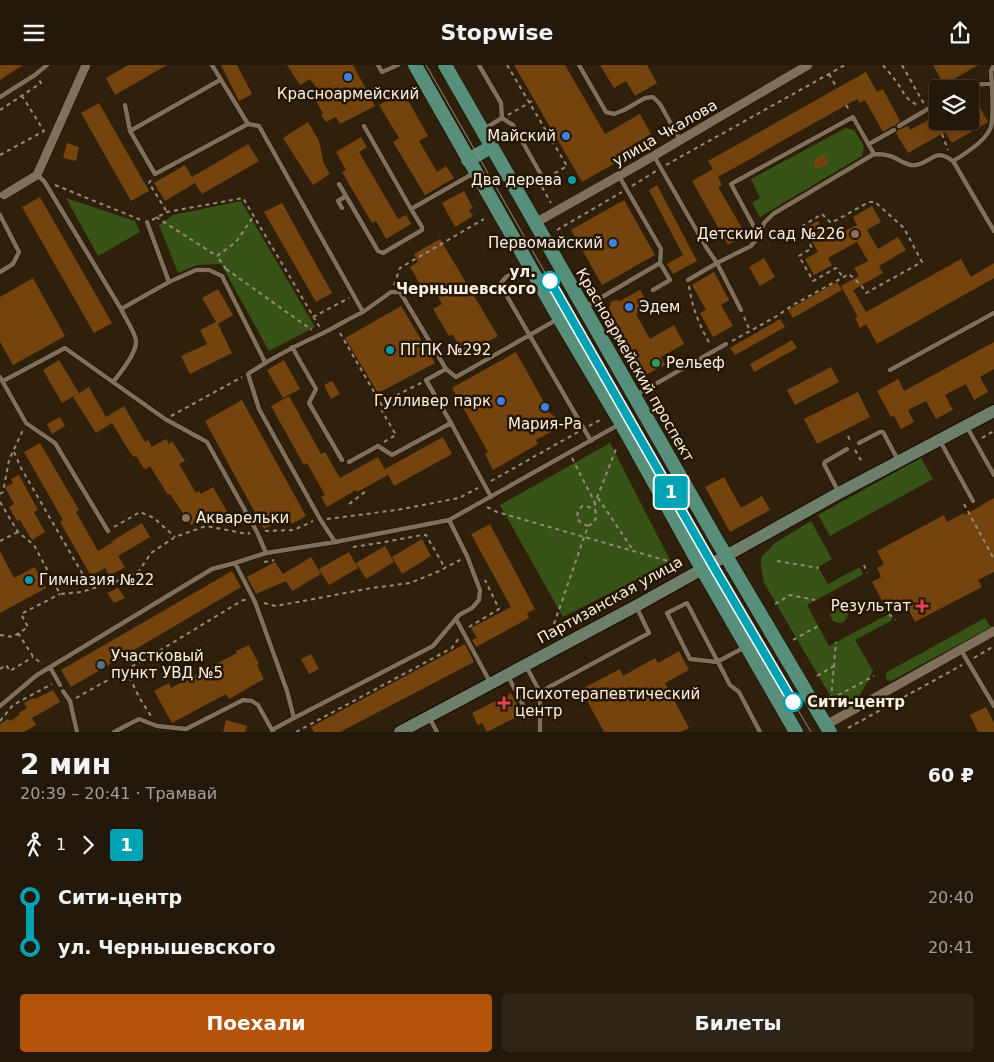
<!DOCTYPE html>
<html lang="ru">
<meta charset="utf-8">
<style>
:root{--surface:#231809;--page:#2f2517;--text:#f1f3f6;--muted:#a3a09c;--line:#40372a;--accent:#b45309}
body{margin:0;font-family:"DejaVu Sans",sans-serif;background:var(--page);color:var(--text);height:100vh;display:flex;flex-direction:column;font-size:19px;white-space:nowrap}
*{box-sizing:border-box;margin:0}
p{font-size:16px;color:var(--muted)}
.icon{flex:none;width:28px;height:28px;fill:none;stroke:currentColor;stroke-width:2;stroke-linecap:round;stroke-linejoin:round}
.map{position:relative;height:667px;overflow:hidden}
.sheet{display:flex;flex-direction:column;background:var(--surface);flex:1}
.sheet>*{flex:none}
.badge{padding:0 10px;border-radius:4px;font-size:18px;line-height:32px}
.fabs{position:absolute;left:929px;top:15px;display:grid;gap:10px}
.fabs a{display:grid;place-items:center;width:50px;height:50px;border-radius:5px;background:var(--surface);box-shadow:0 2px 12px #0003,0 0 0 1px var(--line);font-size:25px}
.map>.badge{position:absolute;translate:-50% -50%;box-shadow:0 0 0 2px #fff}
.legs{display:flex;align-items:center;gap:8px;height:55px;padding:0 20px;font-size:16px}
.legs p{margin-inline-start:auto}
.summary{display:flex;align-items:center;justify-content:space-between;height:85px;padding:0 20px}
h1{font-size:28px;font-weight:700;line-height:38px}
.primary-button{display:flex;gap:10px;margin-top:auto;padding:10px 20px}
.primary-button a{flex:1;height:58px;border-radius:5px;background:var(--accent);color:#fff;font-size:20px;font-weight:700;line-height:58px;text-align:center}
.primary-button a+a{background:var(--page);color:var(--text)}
ul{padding:0 20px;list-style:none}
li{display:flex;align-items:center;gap:18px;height:50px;font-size:19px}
li i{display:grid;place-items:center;width:8px;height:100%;margin:0 6px;background:currentColor}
li i::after{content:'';width:12px;height:12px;margin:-6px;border:4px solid;border-radius:50%;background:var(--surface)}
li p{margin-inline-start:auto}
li:first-child i{background:linear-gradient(#0000 50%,currentColor 0)}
li:last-child i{background:linear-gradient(currentColor 50%,#0000 0)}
header{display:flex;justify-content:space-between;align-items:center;height:65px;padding:0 20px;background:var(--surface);font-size:22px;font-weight:700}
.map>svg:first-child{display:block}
</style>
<header><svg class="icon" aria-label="menu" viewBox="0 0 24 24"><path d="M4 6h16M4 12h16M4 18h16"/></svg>Stopwise<svg class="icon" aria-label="share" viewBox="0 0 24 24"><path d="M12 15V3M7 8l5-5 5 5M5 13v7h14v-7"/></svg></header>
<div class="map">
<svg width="994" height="667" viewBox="0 0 994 667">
<rect width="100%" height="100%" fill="#2f200c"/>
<path fill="#375315" d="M846 63 854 65 864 81 862 91 760 152 752 138 760 133 751 114Z
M66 133 135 156 140 167 98 191Z
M241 136 315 262 269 286 221 199 197 200 178 208 159 160 173 150Z
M610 378 671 497 563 552 500 440Z
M921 393 933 414 830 471 818 450Z
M811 456 832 494 818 502 828 519 858 503 861 504 863 508 862 510 807 540 829 581 887 550H889L892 554 891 556 855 575 873 606 859 632 840 643 835 639 764 518 761 502V492L775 478Z
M830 549a9 9 0 1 1 18 0a9 9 0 1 1-18 0Z
M985 553 991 562 891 616 887 615 886 611 887 607Z"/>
<path fill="#75430e" d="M0 0H23L0 15Z
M128 0H167L115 30 106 13Z
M221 0H237L252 29 239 36Z
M287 0H353L375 41 340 59 336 52 326 57 321 50 323 48 312 30 319 27 310 14 300 20Z
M514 0H565L605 69 640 49 651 69 626 84 629 90 582 117Z
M600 0H647L657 18 635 31 626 16 614 23Z
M933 0H978L944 20Z
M866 7 877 27 883 24 900 56 896 59 895 61H892L883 67 865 35 860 38 857 34 718 112 722 120 718 122 746 170 728 180 692 116 713 104 708 96Z
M403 26 428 71 419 76 437 107 446 101 454 113 425 130 393 77 399 73 379 40Z
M99 38 149 126 131 136 81 48Z
M978 39 988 57 952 78 945 67 908 88 896 68 898 65 908 61 910 65 928 55 933 64 946 56H970V43Z
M308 57 319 76 324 99 330 109 313 120 283 73Z
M361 72 367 82 359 87 398 154 406 150 411 159 386 174 376 156 372 158 342 107 346 105 336 87Z
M67 78 79 82 76 96 63 93Z
M248 79 259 96 202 129 195 118 165 136 154 118 185 100 192 112Z
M824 89 828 98 825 101 815 104 814 96 819 92Z
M657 120 697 196 673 209 667 199 683 190 649 125Z
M464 126 473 143 469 145 473 151 455 162 442 138Z
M40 132 112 258 94 268 22 142Z
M624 135 655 190 602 220 571 165Z
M282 138 332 228 316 237 264 147Z
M872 141 881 157 867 165 878 184 898 172 906 185 879 201 883 208 853 225 866 247 961 194 971 212 994 198V213L877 279 866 259 860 263 855 253 858 252 841 221 859 211 854 203 868 196 857 177 828 193 832 200 814 210 805 194 818 187 805 163 818 156 828 175 857 160 853 152Z
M440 174 498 271 465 290 452 269 449 271 433 244 442 239 433 223 425 228 410 202 418 197 414 189Z
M764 193 775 212 760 221 749 202Z
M714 207 729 235 721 240 733 261 713 272 700 248 706 245 692 220Z
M33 213 65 271 13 300 0 277V232Z
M837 217 842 225 793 253 788 245Z
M218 224 233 250 218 259 232 288 190 309 181 291 207 279 200 265 216 257 202 233Z
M640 225 650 242 636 249 650 274 674 260 684 279 661 292 665 300 646 310 620 265 609 243 611 237 616 235 620 236Z
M401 241 435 298 378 328 345 273Z
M780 254 785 262 735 290 730 283Z
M792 275 797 283 754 307 750 299Z
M994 277V304L980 312 988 327 974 335 966 319 945 330 953 345 936 354 926 336 908 345 914 357 901 364 894 351 891 352 877 326 898 314 904 326Z
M516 287 550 348 562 357 554 361 556 364 536 375 538 379 493 405 485 389 488 387 452 323Z
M59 295 79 328 62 338 43 305Z
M284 295 300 324 283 333 267 305Z
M831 302 839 317 795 340 787 325Z
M332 316 340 329 331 334 324 320Z
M89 322 106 352 124 341 145 377 148 375 152 382 166 374 169 379 172 376 185 396 179 399 196 428 199 426 201 429 213 422 231 453 220 459 216 452 210 456 206 451 191 460 170 429 168 430 150 401 146 404 143 403 137 392 133 391 129 386 112 358 96 368 73 332Z
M858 327 870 352 817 379 804 354Z
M289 331 321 389 325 387 340 413 378 392 388 410 357 427 356 425 327 442 321 432 325 430 307 398 304 400 271 341Z
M242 335 306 451 292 459 287 451 264 464 205 356Z
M60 352 65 361 52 369 47 359Z
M443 372 452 389 394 421 385 404Z
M40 378 79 445 76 447 98 486 113 477 112 476 142 458 150 472 118 491 125 502 109 511 105 503 91 511 60 457 63 455 24 387Z
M19 410 38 445 34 447 45 467 32 475 20 455 17 456 9 442 14 439 5 422 13 418 11 414Z
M724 412 741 443 762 431 770 445 730 467 705 422Z
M994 433V507L978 515 982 522 915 557 907 541 899 545 895 538 886 543 872 517 881 512 877 503 884 499 877 486 944 450 947 457 964 448 965 450Z
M490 459 535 544 527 548 529 553 476 582 472 575 477 573 471 563 511 542 471 469Z
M422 474 431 491 402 509 392 492Z
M385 481 394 497 366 514 356 498Z
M0 486 14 513 35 502 46 523 0 548Z
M349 487 358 503 329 520 319 504Z
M311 492 321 509 292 526 286 516 256 529 247 512 275 497 283 509Z
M232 506 241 522 71 622 61 605Z
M118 523 125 533 114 538 107 528Z
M465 579 474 597 340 667H314L311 662Z
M249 580 259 599 257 600 264 614 229 634 226 629 172 658 154 626 169 618 171 623 237 588 236 586Z
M679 586 689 605 665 618 689 663 681 667H604L586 634 581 636 576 627 620 604 623 611 655 593 658 598Z
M311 589 319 604 309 609 301 594Z
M53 625 60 637 32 653 36 660 24 667H0V659L8 654 10 656 19 650 20 647 27 643 24 638 33 633 35 634Z
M511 628 522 649 487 667 482 658 478 660 472 648Z
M986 642 994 658V667H978L970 650Z
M226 655 247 661 245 667H223Z"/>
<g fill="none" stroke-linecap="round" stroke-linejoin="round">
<g stroke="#170900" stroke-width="5.5">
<path id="service" d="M212 0 248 59
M378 0 382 7 398 0
M479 0 501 38 502 53 513 60 544 115
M579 0 606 47 614 49 624 45 645 33 653 32 660 39 680 75
M220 15 130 66 155 109 248 59 259 61 363 247C348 254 334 263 319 270 293 282 271 293 248 309L259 344 320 454 335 477
M963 24 967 21 993 18
M0 32 35 10 47 0
M125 40 130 66
M364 61 411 144 474 108
M899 61 938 38
M484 64 502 53
M869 79 894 65
M654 91 706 182 717 198 741 245
M953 96C965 89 986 75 991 62 994 49 992 20 991 6L994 0
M37 110 44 116 121 244 169 217 196 205H209L222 211 265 297
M339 119 346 131
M342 143 338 136 346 131 378 186 383 188 422 165V162L411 144
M0 150 19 187 13 199 0 207
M147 157 169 217
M759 171 731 119 853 52 874 89
M527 201 506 212 501 218V221L591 376
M688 215 717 198 751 181 759 171 764 158 773 149 874 89C879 89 884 89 890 91 898 93 907 102 916 100 934 96 934 83 953 96L994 166
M653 225 670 215 660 198
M585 242 660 198 661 184 619 111
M363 247 391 227H400L446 304 456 312 556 255
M292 282 316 324 309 338 342 395
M446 304 426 315 451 358
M890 305 994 248
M0 312 26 358 55 378 108 466
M3 316 65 283 165 354 207 377 257 467 266 488
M113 317C120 308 137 288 136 276 136 269 124 251 121 244
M636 330 726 279
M967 362 994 410
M940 376 973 436
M859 378 880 367H883L898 395
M349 397 378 381 392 390 451 358 491 432
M838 426 824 399 825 397 847 384
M235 498 255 537 287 626 294 653 272 665 273 667
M456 554 490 617
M745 582 717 597 690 594 667 548 687 538 730 620 739 627 760 667
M961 585 994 641
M526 601 540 627V667
M50 602 60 620
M508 611 523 640
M63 626 70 636 77 667
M540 627 649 568 637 543
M0 641 37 610 212 504 235 498 266 488 335 477 449 455 620 359
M429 652 437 667
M294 653 433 581 459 550 472 543 479 535 480 525 467 491 449 455
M114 667 139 654 157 661 186 664 243 635 252 636 258 640 272 665"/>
</g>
<g stroke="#170900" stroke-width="10">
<path id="minor" d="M4 130 37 110 86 0
M535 158 638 100 808 0
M826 660 994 566"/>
</g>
<g stroke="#170900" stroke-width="14">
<path id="secondary" d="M400 667 636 541 839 428 994 346"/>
</g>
<g stroke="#170900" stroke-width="15">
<path id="primary" d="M415 0 559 253 621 358 702 504 796 667
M445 0 716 474 830 667
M468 95 491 82"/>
</g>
<path stroke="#988b7b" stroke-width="2" stroke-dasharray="4 4" stroke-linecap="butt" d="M507 0 567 101 550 111
M883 0C887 5 892 11 896 16 904 27 905 35 918 40
M902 0 924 39
M829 9 837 23
M846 40 850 46
M0 45 41 18 39 15
M508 50 534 35
M930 50 937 61
M942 69 948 85
M0 90 44 66 22 31
M666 100 845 0
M151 115 149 118 167 147
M55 120 141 155
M632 121 656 106
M542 122 551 138
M156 152 217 191
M152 155 167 147 243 133 319 261 317 263
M557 165 622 127
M226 204 312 265
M226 204 217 191 236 177 253 152
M394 220 400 203 484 154
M689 221C692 242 699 260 710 279
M313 252 349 233
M744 252 750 266
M340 268 384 344
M732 276 777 251 793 240 849 209 861 220 866 228 922 197 904 163 875 137H869L831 158 822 149 801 162 812 183 799 191 813 216 836 203 843 212
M171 351 242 312
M589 361 600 355
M848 371 851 378
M982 373 994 366
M384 377 396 370 382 346 395 335V331L421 318
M855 385 862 397
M14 387 21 403 86 515 101 521
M572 393 595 438
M491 416 578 367
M0 429 3 427 9 395 23 365
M598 433 633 485
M0 437 18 467 34 480 60 529 81 527 115 517 139 506 151 488 175 472 206 461 247 469 250 468
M349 439 365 427
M964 439 994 494
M487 442 497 447 675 498
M327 454 397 445 459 433 478 423
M588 461C576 457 574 451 582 441L589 442 596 446
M114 462 140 447 154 453 175 472
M265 466 294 465 313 456
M0 476 18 467
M353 482 385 477 422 470H426L445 503
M777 496 819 503
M264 497 274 495
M864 500 867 508
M264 538 276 541 372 523 410 518 437 507 462 494
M775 539 790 530 815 535
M889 549 895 555
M554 559 588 461 593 458 596 453 595 438 616 384
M469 562 499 544 485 515
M18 568 34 593 43 599
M0 570 13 572 28 562 21 549 60 529
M793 575 818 561
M974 593 994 581
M0 604 6 600 10 606 33 592
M126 605 139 632 151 651
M817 611 834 601
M76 633 154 589 243 535H247
M831 634 836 577
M831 634 874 611
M0 656 13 640 52 619
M848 663 962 600
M296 667 452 583 459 573"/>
<use href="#service" stroke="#817059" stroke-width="4.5"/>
<use href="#minor" stroke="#817059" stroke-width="9"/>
<use href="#secondary" stroke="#6d7f6a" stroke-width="12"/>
<use href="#primary" stroke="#588f7b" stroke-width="14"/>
<path stroke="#978a7a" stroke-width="1" d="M426 0 712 499 811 667"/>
</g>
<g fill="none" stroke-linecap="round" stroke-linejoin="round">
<g stroke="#fff" stroke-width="11">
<path id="line-1" d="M550 216 712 499 793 637"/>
</g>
<use href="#line-1" stroke="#00a3b4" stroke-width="8"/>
</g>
<g fill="#3f7fe0" stroke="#251704" stroke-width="2">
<circle cx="348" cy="12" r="5"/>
<circle cx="566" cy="71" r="5"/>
<circle cx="613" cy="178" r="5"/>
<circle cx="629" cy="242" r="5"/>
<circle cx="501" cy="336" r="5"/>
<circle cx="545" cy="342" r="5"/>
</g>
<g fill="#0f9aa8" stroke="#251704" stroke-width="2">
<circle cx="572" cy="115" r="5"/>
<circle cx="390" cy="285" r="5"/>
<circle cx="29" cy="515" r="5"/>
</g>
<g fill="#8d6e63" stroke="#251704" stroke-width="2">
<circle cx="855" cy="169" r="5"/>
<circle cx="186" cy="453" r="5"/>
</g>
<g fill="#fff" stroke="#00a3b4" stroke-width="2.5">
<circle cx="550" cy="216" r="9"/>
<circle cx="793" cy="637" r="9"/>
</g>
<circle fill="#2e9e5b" stroke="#251704" stroke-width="2" cx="656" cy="298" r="5"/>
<g fill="#e0444e" stroke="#251704" stroke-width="2">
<path d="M919.5 533.5h5v5h5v5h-5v5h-5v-5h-5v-5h5z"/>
<path d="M501.5 630.5h5v5h5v5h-5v5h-5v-5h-5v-5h5z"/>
</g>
<circle fill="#5c6f8a" stroke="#251704" stroke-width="2" cx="101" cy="600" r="5"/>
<g text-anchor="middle" stroke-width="5" stroke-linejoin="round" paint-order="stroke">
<g font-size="15" fill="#fcf1e5" stroke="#251704" text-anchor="start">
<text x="348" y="34" text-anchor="middle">Красноармейский</text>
<text x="556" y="76" text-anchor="end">Майский</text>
<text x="562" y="120" text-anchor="end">Два дерева</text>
<text x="845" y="174" text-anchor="end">Детский сад №226</text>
<text x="603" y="183" text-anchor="end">Первомайский</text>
<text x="639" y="247">Эдем</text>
<text x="400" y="290">ПГПК №292</text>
<text x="666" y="303">Рельеф</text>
<text x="491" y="341" text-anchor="end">Гулливер парк</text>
<text x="545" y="364" text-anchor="middle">Мария-Ра</text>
<text x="196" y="458">Акварельки</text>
<text x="39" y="520">Гимназия №22</text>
<text x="911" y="546" text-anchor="end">Результат</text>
<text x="111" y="596">Участковый<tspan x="111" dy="17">пункт УВД №5</tspan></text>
<text x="515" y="634">Психотерапевтический<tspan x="515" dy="17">центр</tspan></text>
</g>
<g font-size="15" fill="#fcf1e5" stroke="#251704">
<text transform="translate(665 68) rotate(-30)" y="5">улица Чкалова</text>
<text transform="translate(635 300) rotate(60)" y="5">Красноармейский проспект</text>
<text transform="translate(610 535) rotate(-29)" y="5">Партизанская улица</text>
</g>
<g font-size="15" font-weight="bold" fill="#fcf1e5" stroke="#251704" text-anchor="end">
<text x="536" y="212">ул.<tspan x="536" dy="17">Чернышевского</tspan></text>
<text x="807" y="642" text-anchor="start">Сити-центр</text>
</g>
</g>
</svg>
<div class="fabs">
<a><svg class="icon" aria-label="layers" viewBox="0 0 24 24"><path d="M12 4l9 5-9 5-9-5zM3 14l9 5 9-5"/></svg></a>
</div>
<b class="badge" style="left:671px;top:427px;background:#00a3b4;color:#fff">1</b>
</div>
<section class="sheet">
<div class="summary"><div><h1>2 мин</h1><p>20:39 – 20:41 · Трамвай</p></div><b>60 ₽</b></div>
<div class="legs"><svg class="icon" aria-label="walk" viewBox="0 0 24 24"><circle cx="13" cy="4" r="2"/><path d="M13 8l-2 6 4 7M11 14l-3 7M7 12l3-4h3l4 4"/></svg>1<svg class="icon" aria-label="forward" viewBox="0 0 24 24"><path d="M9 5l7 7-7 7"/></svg><b class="badge" style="background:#00a3b4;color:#fff">1</b></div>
<ul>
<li><i style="color:#00a3b4"></i><b>Сити-центр</b><p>20:40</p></li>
<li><i style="color:#00a3b4"></i><b>ул. Чернышевского</b><p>20:41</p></li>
</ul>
<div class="primary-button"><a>Поехали</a><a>Билеты</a></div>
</section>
